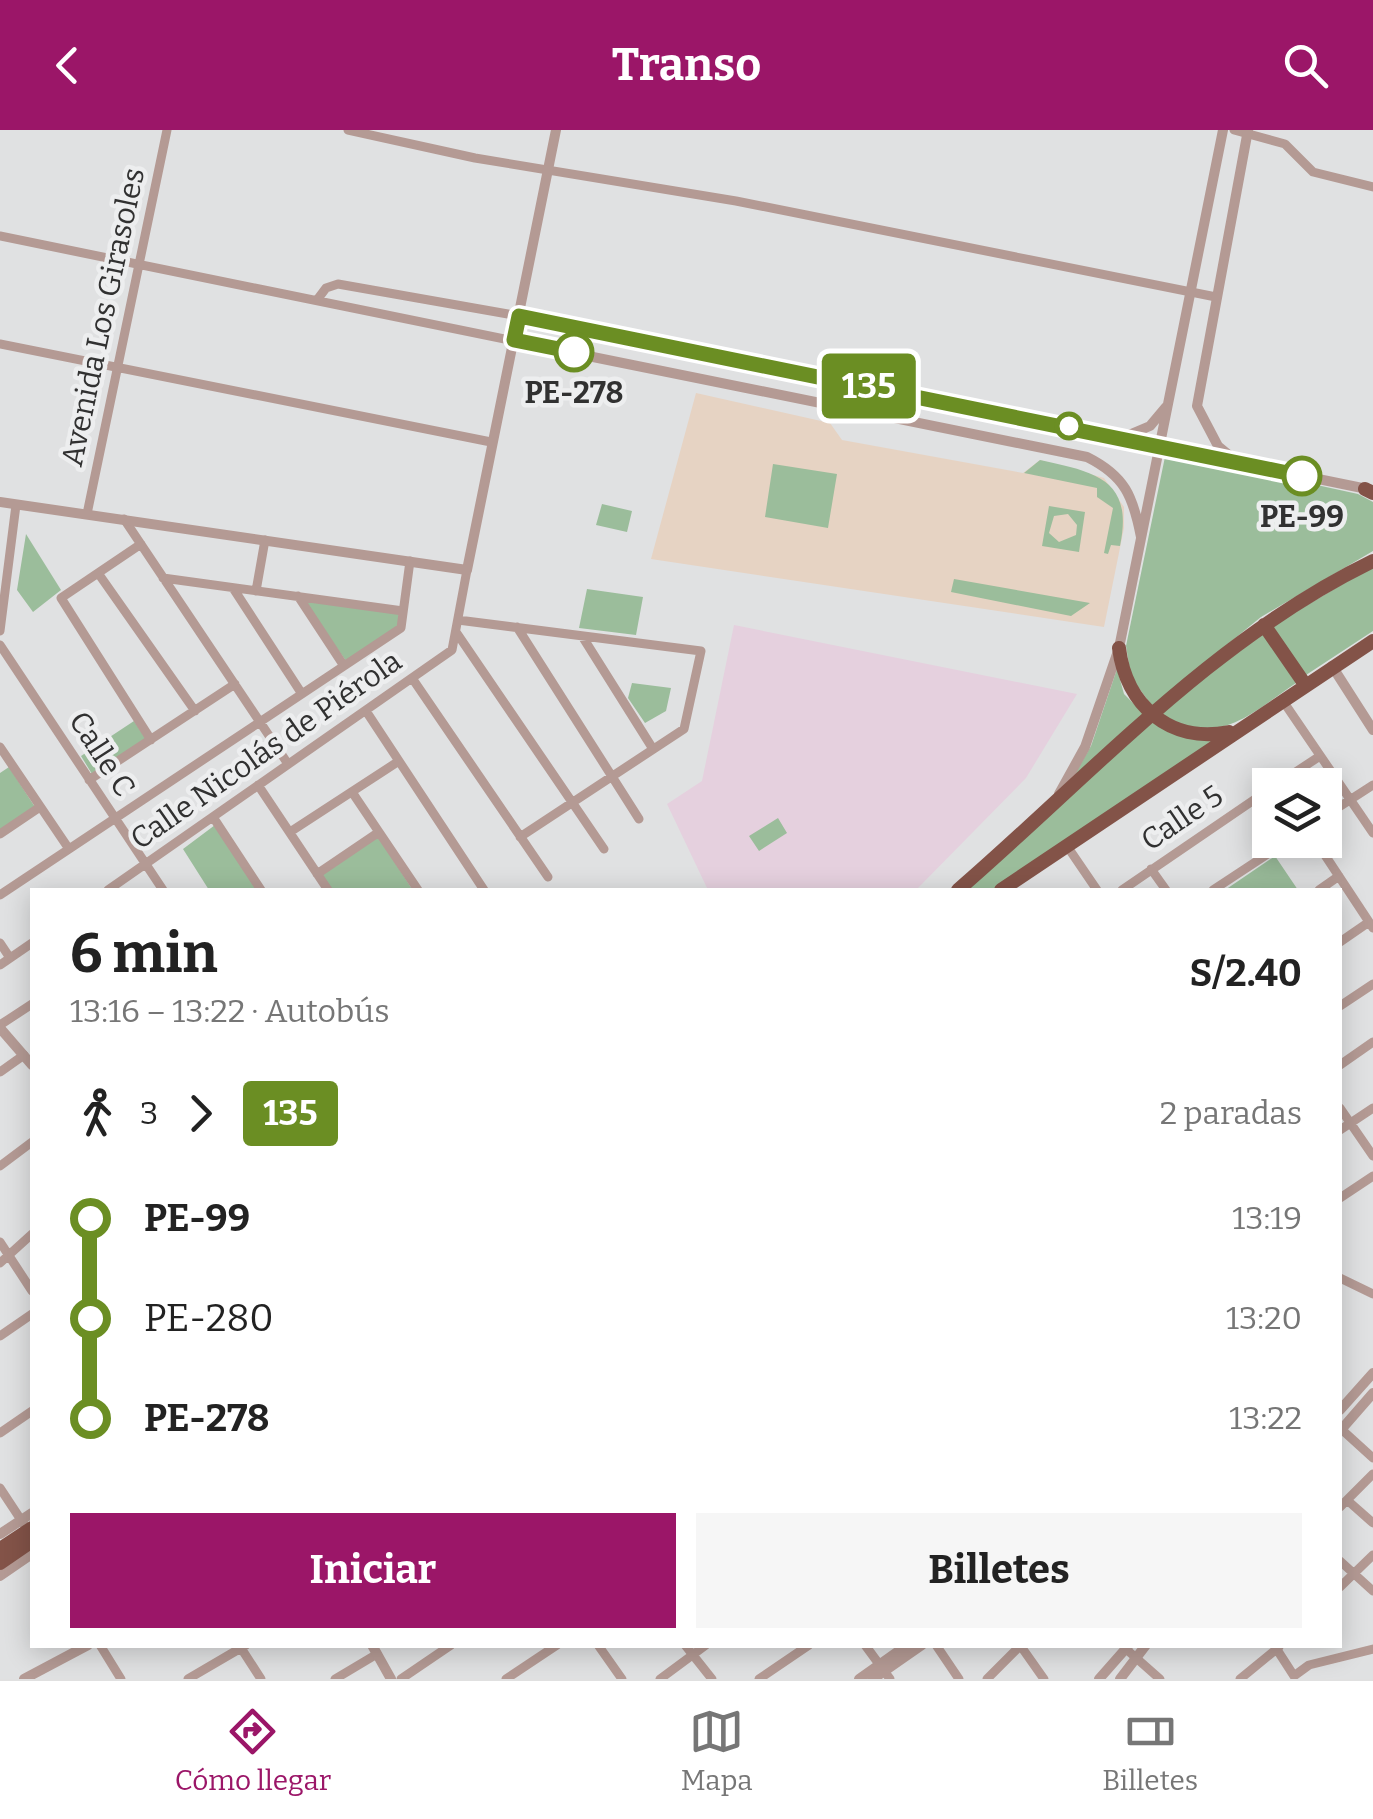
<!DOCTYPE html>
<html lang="es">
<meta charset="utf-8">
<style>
:root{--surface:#fff;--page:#f6f6f6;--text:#222;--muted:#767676;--line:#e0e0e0;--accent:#9b1668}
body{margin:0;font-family:Bitter,serif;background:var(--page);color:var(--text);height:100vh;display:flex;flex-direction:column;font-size:38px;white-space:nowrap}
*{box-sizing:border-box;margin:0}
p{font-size:32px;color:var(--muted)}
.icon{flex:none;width:55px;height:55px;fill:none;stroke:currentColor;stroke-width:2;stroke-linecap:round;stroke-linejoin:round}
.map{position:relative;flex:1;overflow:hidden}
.details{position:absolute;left:30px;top:758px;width:1312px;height:760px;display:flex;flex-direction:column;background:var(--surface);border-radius:0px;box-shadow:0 5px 25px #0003}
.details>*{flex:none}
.badge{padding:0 20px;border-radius:8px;font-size:35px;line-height:65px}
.tools{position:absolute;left:1252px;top:638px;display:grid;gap:20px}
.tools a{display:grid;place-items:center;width:90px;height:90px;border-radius:0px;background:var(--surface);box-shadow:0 5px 25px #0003;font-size:50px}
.map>.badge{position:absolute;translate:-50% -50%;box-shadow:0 0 0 5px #fff}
.legs{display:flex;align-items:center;gap:15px;height:110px;padding:0 40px;font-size:32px}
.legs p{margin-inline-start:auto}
.headline{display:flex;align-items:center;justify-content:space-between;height:170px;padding:0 40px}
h1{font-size:55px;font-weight:700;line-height:75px}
.button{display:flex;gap:20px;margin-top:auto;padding:20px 40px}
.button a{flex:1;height:115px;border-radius:0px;background:var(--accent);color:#fff;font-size:40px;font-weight:700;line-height:115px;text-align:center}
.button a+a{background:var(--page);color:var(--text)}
ul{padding:0 40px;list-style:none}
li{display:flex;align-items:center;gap:35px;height:100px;font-size:38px}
li i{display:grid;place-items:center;width:15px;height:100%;margin:0 12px;background:currentColor}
li i::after{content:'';width:25px;height:25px;margin:-12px;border:8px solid;border-radius:50%;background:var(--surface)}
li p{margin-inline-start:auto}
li:first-child i{background:linear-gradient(#0000 50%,currentColor 0)}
li:last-child i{background:linear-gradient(currentColor 50%,#0000 0)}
header{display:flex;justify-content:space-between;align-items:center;height:130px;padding:0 40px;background:var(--accent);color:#fff;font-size:45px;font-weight:700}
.tabs{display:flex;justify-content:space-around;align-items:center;height:140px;border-top:2px solid var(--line);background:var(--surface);font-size:28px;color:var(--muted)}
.tabs a{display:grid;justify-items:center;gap:5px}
.tabs .active{color:var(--accent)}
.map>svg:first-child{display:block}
</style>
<header><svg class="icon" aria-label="back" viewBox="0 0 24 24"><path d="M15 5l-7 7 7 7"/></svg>Transo<svg class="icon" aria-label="search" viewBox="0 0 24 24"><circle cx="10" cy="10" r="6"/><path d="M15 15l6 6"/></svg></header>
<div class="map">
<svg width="1373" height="1549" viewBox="0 0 1373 1549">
<rect width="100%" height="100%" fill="#e0e1e2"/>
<path fill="#e5d0de" d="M734 495 1077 564 1026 648 916 760H708L667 674 702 651Z"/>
<path fill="#e6d3c3" d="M696 263 830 293 842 310 1023 343 1040 330 1104 348 1124 377V398L1104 497 651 429Z"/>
<path fill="#9bbd9b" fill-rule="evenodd" d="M1166 322 1358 364 1373 372V421L1261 487 1152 576 1131 547 1126 516Z
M1040 330C1095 342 1134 349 1120 416L1111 415 1108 424 1104 423 1113 378 1097 367V358L1024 343Z
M773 334 837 344 828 398 765 387Z
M602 374 632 381 627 402 596 395Z
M1049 376 1085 382 1079 422 1042 416ZM1068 384 1077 395 1076 405 1059 412 1049 403 1054 386Z
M26 404 61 460 33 482 17 460Z
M1373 436V501L1306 545 1272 496Z
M954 449 1090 473 1071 486 951 462Z
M587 459 643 467 636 505 579 498Z
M303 470 399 483 398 497 346 531Z
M1262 502 1296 553C1245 588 1220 616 1158 585Z
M1117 539 1124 564 1144 584 1065 661 1091 616Z
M632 553 671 558 666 581 645 593 628 568Z
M134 591 146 609 92 644 81 626Z
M1152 591C1173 607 1191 609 1216 609L992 760H964Z
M9 637 35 677 0 700V643Z
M778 688 787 703 759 721 749 706Z
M215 695 258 760H209L183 719Z
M378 706 412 759 332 760 321 745Z
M1275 726 1298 760H1225Z"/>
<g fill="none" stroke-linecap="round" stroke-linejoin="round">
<path stroke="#b49a94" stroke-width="9" d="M348 0 475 28 736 71 1216 167
M1234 0 1285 14 1313 42 1373 57
M0 106 514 211
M317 170 326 158 338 154 519 186
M0 214 491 312
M87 384 167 0
M124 389 288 634
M141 414 61 468 151 610
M98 443 195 581
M163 448 403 481
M233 458 302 564
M256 461 265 410
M298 466 344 536
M458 490 701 521 684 599 520 707
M517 497 639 689
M0 501 16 375
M456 502 604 719
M582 506 653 619
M0 515 163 760
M412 548 548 747
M1283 571 1373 703
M366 581 484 760
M0 617 69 719
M89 650 235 554
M258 655 328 760
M1276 655 1320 626
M352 662 418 760
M1325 686 1373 655
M213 687 261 760
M290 702 399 631
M0 704 40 677
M1315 710 1373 798
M1067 716 1097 760
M1151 739 1166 760
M317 744 379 702
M108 760 452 520 467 440
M1122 760 1270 659
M1213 760 1289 710
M1319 760 1339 746
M0 765 401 498 410 431
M1340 812 1369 792
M0 813 10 828
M0 835 32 813
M1340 876 1373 854
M0 895 32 874
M1340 935 1373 912
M0 942 24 925
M1340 978 1373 1026
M1340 1000 1373 978
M0 1036 32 1012
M1340 1068 1373 1046
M0 1112 32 1161
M0 1133 32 1104
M1340 1148 1373 1164
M0 1206 32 1184
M1340 1298 1373 1328
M0 1303 32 1281
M0 1358 31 1405
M1347 1370 1373 1393
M1340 1377 1373 1344
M1340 1431 1373 1461
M1340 1457 1373 1425
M100 1515 121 1549
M598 1515 622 1549
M685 1515 712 1549
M865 1515 890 1549
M936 1515 959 1549
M1020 1515 1044 1549
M1274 1515 1294 1546 1309 1535 1373 1519
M241 1518 261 1549
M1126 1519 1160 1549
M188 1549 246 1515
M335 1549 377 1524
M401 1549 451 1515
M506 1549 557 1515
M660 1549 706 1515
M759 1549 809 1515
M987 1549 1021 1515
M1240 1549 1279 1517"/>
<path stroke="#b49a94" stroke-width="10" d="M519 186 1372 360
M514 211 1087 327C1125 346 1133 366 1141 407
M1124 307 1150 296 1166 277
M1235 330 1218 316 1197 276 1248 0
M0 372 467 440 556 0
M1332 536 1373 600
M1059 664 1085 617 1119 518 1223 0
M0 898 32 935
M1340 1280 1373 1243
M1340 1301 1373 1263
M0 1404 32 1383
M0 1446 32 1424
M372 1515 391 1549
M24 1549 88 1515
M859 1549 907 1515
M873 1549 922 1515
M1099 1549 1129 1515
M1120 1549 1146 1515"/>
<path stroke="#835348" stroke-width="14" d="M1365 359 1373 363
M1264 495 1304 553
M1119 518C1126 575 1170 614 1229 602
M958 760C1091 645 1212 509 1373 431
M1001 760 1373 511
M0 1419 32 1398
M0 1433 32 1411"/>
</g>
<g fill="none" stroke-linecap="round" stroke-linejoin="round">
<g stroke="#fff" stroke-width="22">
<path id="line-1" d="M574 222 514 210 519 186 1302 346"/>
</g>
<use href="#line-1" stroke="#6b8e23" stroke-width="15"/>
</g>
<g fill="#fff" stroke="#6b8e23" stroke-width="5">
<circle cx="574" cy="222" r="18"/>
<circle cx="1069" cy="296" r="12"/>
<circle cx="1302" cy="346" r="18"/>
</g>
<g text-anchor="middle" stroke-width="9" stroke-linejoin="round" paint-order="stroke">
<g font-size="30" fill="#313131" stroke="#edeeef">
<text transform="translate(103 187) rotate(-78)" y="10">Avenida Los Girasoles</text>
<text transform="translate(266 620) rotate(-35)" y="10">Calle Nicolás de Piérola</text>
<text transform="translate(102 624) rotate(57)" y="10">Calle C</text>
<text transform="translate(1182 688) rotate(-34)" y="10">Calle 5</text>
</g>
<g font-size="30" font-weight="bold" fill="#313131" stroke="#edeeef">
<text x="574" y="273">PE-278</text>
<text x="1302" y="397">PE-99</text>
</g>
</g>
</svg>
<div class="tools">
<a><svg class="icon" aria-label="layers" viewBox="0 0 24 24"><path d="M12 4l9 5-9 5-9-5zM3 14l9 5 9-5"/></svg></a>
</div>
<b class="badge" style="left:869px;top:256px;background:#6b8e23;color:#fff">135</b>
<section class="details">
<div class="headline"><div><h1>6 min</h1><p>13:16 – 13:22 · Autobús</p></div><b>S/2.40</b></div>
<div class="legs"><svg class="icon" aria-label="walk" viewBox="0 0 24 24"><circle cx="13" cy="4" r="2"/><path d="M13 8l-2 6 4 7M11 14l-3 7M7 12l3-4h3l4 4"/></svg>3<svg class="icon" aria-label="forward" viewBox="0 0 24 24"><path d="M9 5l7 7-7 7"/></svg><b class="badge" style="background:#6b8e23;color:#fff">135</b><p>2 paradas</p></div>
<ul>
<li><i style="color:#6b8e23"></i><b>PE-99</b><p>13:19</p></li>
<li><i style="color:#6b8e23"></i><span>PE-280</span><p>13:20</p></li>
<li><i style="color:#6b8e23"></i><b>PE-278</b><p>13:22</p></li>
</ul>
<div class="button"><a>Iniciar</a><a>Billetes</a></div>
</section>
</div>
<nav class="tabs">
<a class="active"><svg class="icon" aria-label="directions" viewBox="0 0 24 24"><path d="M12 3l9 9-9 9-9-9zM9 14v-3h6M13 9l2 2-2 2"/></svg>Cómo llegar</a>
<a><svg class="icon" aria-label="map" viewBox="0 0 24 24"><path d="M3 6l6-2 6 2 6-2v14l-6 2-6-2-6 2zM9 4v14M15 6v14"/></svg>Mapa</a>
<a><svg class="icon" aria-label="tickets" viewBox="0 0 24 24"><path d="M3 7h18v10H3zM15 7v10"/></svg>Billetes</a>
</nav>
